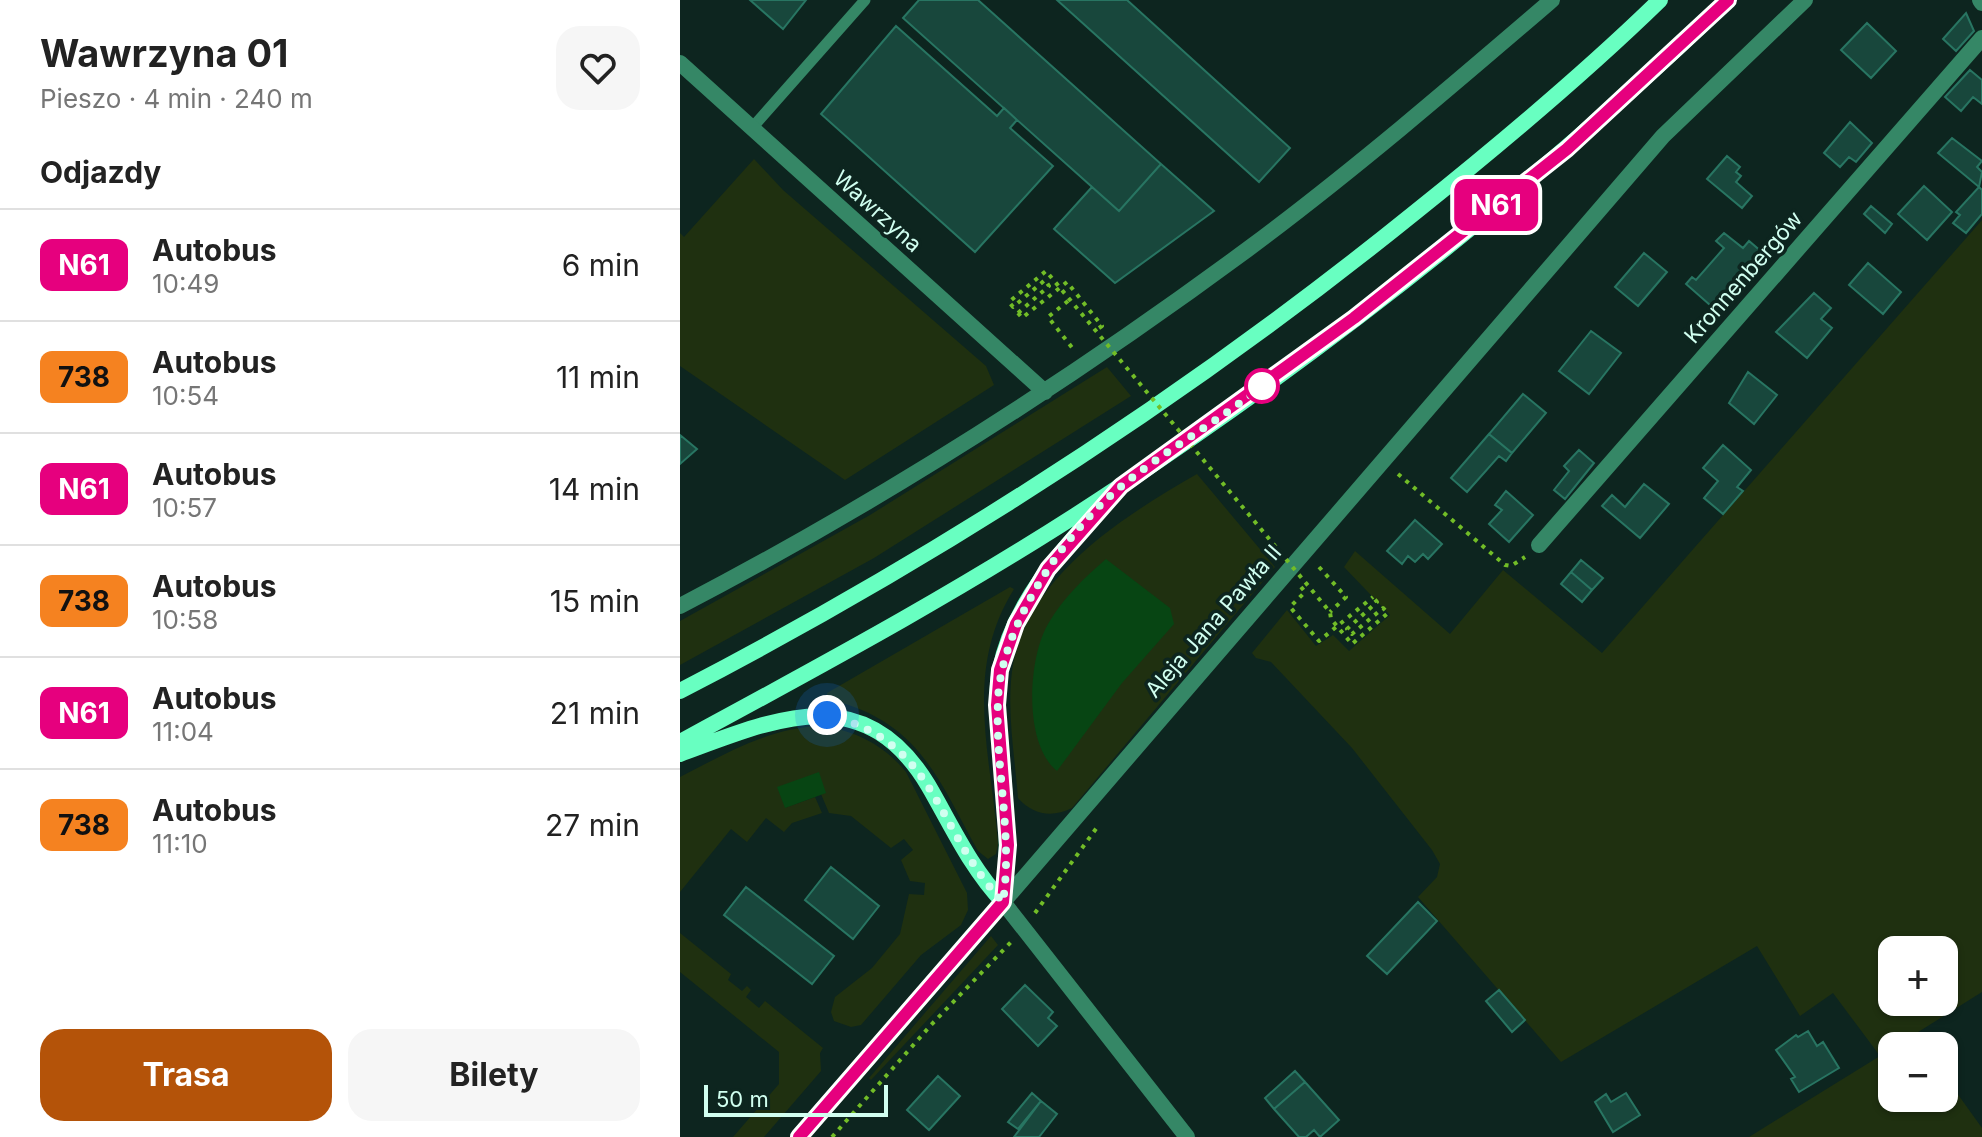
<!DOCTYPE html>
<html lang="pl">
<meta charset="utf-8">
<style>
:root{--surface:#fff;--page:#f6f6f6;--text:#222;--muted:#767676;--line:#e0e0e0;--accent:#b45309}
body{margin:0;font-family:Inter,sans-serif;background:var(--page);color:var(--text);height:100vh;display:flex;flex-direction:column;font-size:30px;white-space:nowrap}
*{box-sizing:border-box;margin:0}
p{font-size:26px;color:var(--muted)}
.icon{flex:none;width:44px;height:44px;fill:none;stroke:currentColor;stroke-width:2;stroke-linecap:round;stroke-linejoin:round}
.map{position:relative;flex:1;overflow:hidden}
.panel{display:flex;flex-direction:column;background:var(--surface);width:680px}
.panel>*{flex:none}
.badge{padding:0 16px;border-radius:12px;font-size:28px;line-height:52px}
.controls{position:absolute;left:1198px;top:936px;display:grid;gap:16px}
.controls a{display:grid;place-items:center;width:80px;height:80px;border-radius:16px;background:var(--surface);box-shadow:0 2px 6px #0004;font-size:40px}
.scale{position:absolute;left:24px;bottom:20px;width:184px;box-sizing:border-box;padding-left:8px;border:4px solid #d1fff0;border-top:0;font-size:22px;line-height:28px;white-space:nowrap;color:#d1fff0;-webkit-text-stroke:6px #0d251f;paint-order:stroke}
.you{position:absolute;width:40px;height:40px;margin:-20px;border:6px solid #fff;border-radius:50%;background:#1a73e8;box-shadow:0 0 0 12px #1a73e833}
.map>.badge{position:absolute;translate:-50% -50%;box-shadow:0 0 0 4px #fff}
h2{padding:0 40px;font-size:30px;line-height:72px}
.round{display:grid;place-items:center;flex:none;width:84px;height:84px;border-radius:24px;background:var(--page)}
.head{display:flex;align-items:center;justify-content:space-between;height:136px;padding:0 40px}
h1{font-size:38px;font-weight:700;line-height:60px}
.action{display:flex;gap:16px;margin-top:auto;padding:16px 40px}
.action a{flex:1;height:92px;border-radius:24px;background:var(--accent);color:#fff;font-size:32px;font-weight:700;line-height:92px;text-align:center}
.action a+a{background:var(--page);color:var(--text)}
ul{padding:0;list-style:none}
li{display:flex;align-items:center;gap:24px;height:112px;padding:0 40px;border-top:2px solid var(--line)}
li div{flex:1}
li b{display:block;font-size:30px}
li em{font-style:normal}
li .badge{min-width:88px;font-weight:700;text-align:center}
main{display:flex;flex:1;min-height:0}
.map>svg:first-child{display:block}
</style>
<main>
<section class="panel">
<div class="head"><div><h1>Wawrzyna 01</h1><p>Pieszo · 4 min · 240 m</p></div><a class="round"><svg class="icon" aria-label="heart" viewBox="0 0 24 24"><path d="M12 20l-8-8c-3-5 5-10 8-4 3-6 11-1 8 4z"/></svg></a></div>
<h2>Odjazdy</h2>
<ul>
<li><span class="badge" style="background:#e6007e;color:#fff">N61</span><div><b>Autobus</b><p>10:49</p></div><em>6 min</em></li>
<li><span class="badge" style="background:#f58220;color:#111">738</span><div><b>Autobus</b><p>10:54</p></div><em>11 min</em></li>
<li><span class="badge" style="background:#e6007e;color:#fff">N61</span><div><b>Autobus</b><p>10:57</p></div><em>14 min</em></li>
<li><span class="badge" style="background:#f58220;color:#111">738</span><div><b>Autobus</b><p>10:58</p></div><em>15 min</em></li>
<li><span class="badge" style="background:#e6007e;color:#fff">N61</span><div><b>Autobus</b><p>11:04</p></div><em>21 min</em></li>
<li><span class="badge" style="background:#f58220;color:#111">738</span><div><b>Autobus</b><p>11:10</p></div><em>27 min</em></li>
</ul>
<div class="action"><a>Trasa</a><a>Bilety</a></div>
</section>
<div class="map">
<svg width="1302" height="1137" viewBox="0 0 1302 1137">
<rect width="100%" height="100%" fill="#0d251f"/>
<path fill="#1f3010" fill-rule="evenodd" d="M74 159 103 190 306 366 314 385 165 480 0 366V233L4 237Z
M1302 220V992L1235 1034 1243 1046H1212V1098H1264V1075L1302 1128V1137H1069L1200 1056 1153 993 1120 1016 1077 946 881 1062 738 897 757 877 760 864 752 850 672 748 591 662 576 658 572 653 607 610 636 646 653 635 669 651 710 615 664 567 675 551 770 634 823 570 922 653ZM1212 950H1264V1002H1212Z
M427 367 451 396 194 558 0 665V621L190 515Z
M517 474 595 567 392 808C372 818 353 815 338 798 335 759 328 720 331 681 338 582 439 519 517 474Z
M330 587 334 589C283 671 311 753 318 844L316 854 308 859 298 851C257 777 239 721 148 699L147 693Z
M142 726C176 731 204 745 226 772L287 893 288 910 281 925 241 955 181 1025 171 1027 154 1021 151 1012 155 997 192 968 220 934 229 894 244 895 245 883 230 881 221 860 233 850 224 839 211 848 171 816 149 813 141 794 146 792 105 808 135 797 142 813 112 823 104 832 86 818 67 842 51 829 0 892V777C45 754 90 727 142 726Z
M0 933 51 974 48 980 62 991 67 986 71 990 66 997 79 1008 85 1001 143 1048 140 1053 141 1071 84 1137H53L99 1084V1052L0 972Z
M311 936 318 945 191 1080 189 1078Z"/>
<path fill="#074513" d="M426 559 490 608 494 624 442 683 377 771C343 744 348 658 368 624 383 598 404 578 426 559Z
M139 772 146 793 105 808 97 787Z"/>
<path fill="#18473c" stroke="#287562" stroke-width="2" d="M70 0H126L103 29Z
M239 0H298L481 164 439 211 223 18Z
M377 0H447L610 148 579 182Z
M1286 13 1294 31 1276 51 1263 39Z
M1187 23 1216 51 1191 78 1161 50Z
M216 26 317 116 324 108 337 120 330 128 373 166 295 252 141 114Z
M1290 70 1302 80V104L1293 97 1281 111 1265 97Z
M1170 122 1192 143 1176 162 1169 157 1160 167 1144 153Z
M1272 138 1302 161 1297 167 1302 172 1299 187 1258 153Z
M1047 156 1060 167 1056 172 1061 176 1056 182 1072 196 1062 208 1027 179Z
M481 164 534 211 435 283 374 229 412 187 439 211Z
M1244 186 1272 212 1247 240 1218 214Z
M1299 187 1302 190V214L1286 233 1273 223 1280 215 1276 212Z
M1191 206 1212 224 1205 233 1184 214Z
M1044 233 1063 248 1069 241 1083 253 1077 261 1080 264 1038 312 1006 284 1012 277 1016 280 1044 248 1036 241Z
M964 253 987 272 958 306 935 287Z
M1188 263 1221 292 1203 314 1169 285Z
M1134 293 1151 308 1141 319 1152 328 1127 358 1096 332Z
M911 331 941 353 909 394 879 371Z
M1068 372 1097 395 1074 424 1049 403Z
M843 394 866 413 832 453 809 434Z
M809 434 832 453 826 461 819 456 787 492 771 478Z
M0 435 17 449 0 464Z
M1043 445 1071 470 1057 487 1063 491 1043 514 1024 498 1038 481 1023 468Z
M899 450 914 463 885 499 874 490 889 471 884 466Z
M964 484 989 504 960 538 922 506 932 495 945 507Z
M826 491 853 515 829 542 809 524 822 510 815 505Z
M735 520 762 544 748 559 743 554 735 562 728 556 722 564 707 551Z
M901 560 923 578 912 590 891 572Z
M891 572 912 590 902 602 881 584Z
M151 867 199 906 173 939 125 900Z
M66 887 154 956 132 984 44 915Z
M738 902 757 921 707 974 687 956Z
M345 985 373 1012 368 1018 377 1026 358 1046 322 1009Z
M819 990 845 1020 832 1032 806 1001Z
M1128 1031 1137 1046 1143 1042 1159 1068 1119 1092 1111 1079 1115 1077 1096 1050 1116 1035 1118 1037Z
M615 1071 625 1082 594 1109 585 1098Z
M258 1076 280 1096 249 1130 227 1110Z
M625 1082 659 1120 640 1137 634 1130 626 1137H619L594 1109Z
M352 1093 361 1101 338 1129 328 1122Z
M946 1093 960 1115 933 1132 915 1102 926 1094 931 1102Z
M361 1101 377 1114 359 1137H334Z"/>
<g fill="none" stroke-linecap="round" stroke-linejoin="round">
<path stroke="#72bd27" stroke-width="4" stroke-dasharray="4 6" stroke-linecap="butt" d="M388 301 368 317 394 350
M338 313 342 318 387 282 422 326 419 328
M718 474 825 565 831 566 845 557
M639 567 666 597 650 612
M621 587 625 592 610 607 639 641 693 597
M355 913 418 826
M152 1137 251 1025 332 941"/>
<path stroke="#358766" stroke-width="11" d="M72 128 185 0"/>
<path stroke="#358766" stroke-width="16" d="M1300 0 1302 3
M0 63 365 392
M859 545 1302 38
M0 606C198 503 388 382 568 249 673 171 773 85 872 0
M507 1137 323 902 983 136 1125 0"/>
<path stroke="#358766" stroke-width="16" d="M118 1137 323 902"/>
<path stroke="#68ffc1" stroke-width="16" d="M0 691C260 556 505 398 733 214 818 146 902 76 980 0
M0 742C150 661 300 580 442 485 657 342 862 179 1048 0
M0 754C93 720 183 677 248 785 272 826 290 867 323 902
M323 902C330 854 326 810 322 762 320 732 314 700 320 670 332 605 382 549 426 502"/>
<path stroke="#72bd27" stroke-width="4" stroke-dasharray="4 6" stroke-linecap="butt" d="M338 313 369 286 365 280 333 307 329 302 366 271 650 612 651 619 672 644 708 613 703 608 672 634 667 629 697 602 693 597"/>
</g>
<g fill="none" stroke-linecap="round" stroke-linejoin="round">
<g stroke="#fff" stroke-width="18">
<path id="line" d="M119 1137 323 902 328 845 317 705 320 670 336 624 368 569 441 486 674 318 887 149 1048 0"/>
</g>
<use href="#line" stroke="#e6007e" stroke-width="12"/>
<path stroke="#d1fff0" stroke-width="8" stroke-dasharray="0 14.4" d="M147 715C259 742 254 829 323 902 333 834 315 769 318 701 320 627 385 531 443 485 487 449 538 422 582 386"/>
</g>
<circle fill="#fff" stroke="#e6007e" stroke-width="4" cx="582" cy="386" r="16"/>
<g text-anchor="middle" stroke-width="7" stroke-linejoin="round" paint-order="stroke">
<g font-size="22" fill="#d1fff0" stroke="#0d251f">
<text transform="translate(198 211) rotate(42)" y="8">Wawrzyna</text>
<text transform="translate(1063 277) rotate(-49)" y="8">Kronnenbergów</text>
<text transform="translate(533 621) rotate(-49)" y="8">Aleja Jana Pawła II</text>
</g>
</g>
</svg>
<div class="controls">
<a>+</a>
<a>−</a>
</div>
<div class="scale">50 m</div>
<div class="you" style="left:147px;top:715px"></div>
<b class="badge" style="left:816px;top:205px;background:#e6007e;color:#fff">N61</b>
</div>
</main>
